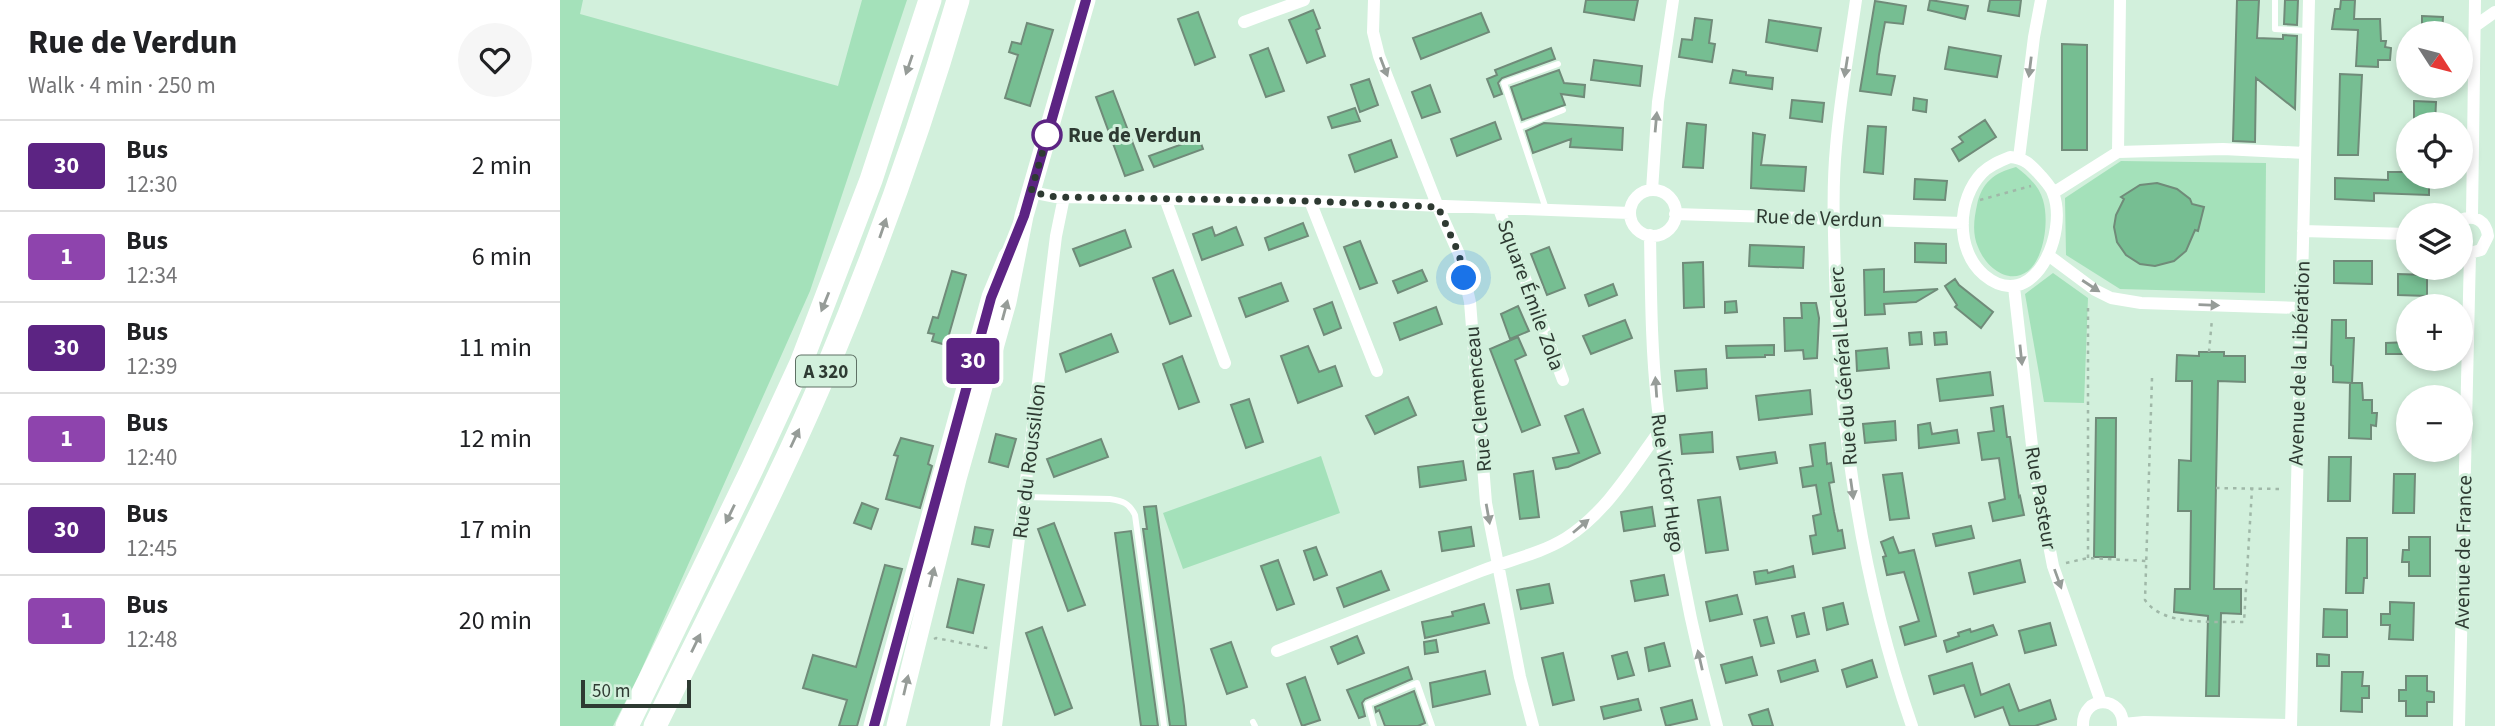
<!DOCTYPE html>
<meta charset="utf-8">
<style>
:root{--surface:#fff;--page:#f6f6f6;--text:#202124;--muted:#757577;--line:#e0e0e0}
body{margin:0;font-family:"Source Sans 3",sans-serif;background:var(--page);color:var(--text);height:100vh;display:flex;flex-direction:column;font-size:26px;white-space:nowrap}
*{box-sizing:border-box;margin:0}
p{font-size:23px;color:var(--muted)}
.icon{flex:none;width:38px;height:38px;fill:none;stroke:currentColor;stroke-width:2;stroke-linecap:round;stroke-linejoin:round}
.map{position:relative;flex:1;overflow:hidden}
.sheet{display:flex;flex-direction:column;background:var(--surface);width:560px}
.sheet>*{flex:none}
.badge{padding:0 14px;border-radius:5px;font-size:24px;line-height:46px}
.needle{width:46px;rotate:126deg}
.fabs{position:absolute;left:1836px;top:21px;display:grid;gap:14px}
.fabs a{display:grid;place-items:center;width:77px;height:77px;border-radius:50%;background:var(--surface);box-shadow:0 4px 10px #0003;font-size:35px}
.scale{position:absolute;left:21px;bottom:18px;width:110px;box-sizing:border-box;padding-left:7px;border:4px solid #2e3a32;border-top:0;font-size:19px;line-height:24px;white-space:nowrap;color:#2e3a32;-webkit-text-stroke:5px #d2f0dc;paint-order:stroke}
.you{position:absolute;width:35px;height:35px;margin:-18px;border:5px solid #fff;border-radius:50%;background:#1a73e8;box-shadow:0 0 0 10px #1a73e833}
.map>.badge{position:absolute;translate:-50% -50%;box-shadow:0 0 0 4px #fff}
.round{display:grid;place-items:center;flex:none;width:74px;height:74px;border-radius:37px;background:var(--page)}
.headline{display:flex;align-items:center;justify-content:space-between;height:119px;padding:0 28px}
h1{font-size:33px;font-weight:700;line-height:52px}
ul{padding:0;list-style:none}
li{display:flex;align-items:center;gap:21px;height:91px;padding:0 28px;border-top:2px solid var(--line)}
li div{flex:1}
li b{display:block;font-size:26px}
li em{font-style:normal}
li .badge{min-width:77px;font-weight:700;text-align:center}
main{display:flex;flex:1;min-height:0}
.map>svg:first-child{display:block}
</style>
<main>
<section class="sheet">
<div class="headline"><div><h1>Rue de Verdun</h1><p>Walk · 4 min · 250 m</p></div><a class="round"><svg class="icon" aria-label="heart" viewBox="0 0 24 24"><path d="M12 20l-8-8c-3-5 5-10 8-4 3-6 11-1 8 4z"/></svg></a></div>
<ul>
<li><span class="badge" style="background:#5c2483;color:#fff">30</span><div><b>Bus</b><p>12:30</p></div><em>2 min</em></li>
<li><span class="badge" style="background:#8e44ad;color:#fff">1</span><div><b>Bus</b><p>12:34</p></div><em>6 min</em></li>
<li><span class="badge" style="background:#5c2483;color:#fff">30</span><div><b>Bus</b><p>12:39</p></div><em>11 min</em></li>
<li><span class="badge" style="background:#8e44ad;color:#fff">1</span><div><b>Bus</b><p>12:40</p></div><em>12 min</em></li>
<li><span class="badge" style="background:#5c2483;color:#fff">30</span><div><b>Bus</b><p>12:45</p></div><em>17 min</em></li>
<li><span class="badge" style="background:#8e44ad;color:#fff">1</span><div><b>Bus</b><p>12:48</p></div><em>20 min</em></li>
</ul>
</section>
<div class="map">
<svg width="1935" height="726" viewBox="0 0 1935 726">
<rect width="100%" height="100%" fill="#d2f0dc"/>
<path fill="#a4e1ba" d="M0 0H23L20 14 278 86 302 0H347L250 291 79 675 53 726H0Z
M1561 161 1706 163 1705 293 1560 289 1506 255 1505 198Z
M1456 167C1468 176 1479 186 1483 200 1489 219 1485 257 1468 271 1448 286 1425 266 1418 247 1412 233 1414 219 1417 205 1422 182 1434 173 1456 167Z
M1493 273 1528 298 1524 403 1484 402 1465 294Z
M761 456 780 513 623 569 603 513Z"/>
<path fill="#76be92" stroke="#708b79" stroke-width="2" d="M1026 0H1078L1074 20 1024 12Z
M1370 0 1408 6 1405 19 1368 10Z
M1430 0H1461L1459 16 1428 11Z
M1677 0H1699L1697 38 1723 39V35L1737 36 1735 109 1696 78 1695 142 1673 141Z
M1725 0H1738L1737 25 1724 24Z
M1781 0H1795L1794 19H1820L1821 41H1826L1825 47 1831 48 1830 60H1818V67L1796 66 1798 30 1772 29 1775 9H1780Z
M1315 1 1346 6 1343 24 1325 22 1319 55 1317 74 1335 76 1331 95 1300 91Z
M753 10 760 28 756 30 765 56 747 63 729 20Z
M638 12 655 57 635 65 618 19Z
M921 13 929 32 861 59 853 38Z
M1862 16 1883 17 1882 33H1862Z
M1135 18 1152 20 1149 43 1155 44 1152 62 1119 57 1122 39 1132 40Z
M1209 20 1261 28 1257 51 1206 42Z
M467 23 493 30 470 106 445 98 458 55 449 52 452 42 461 44Z
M1502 44 1527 45V150H1502Z
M1389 47 1441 56 1437 77 1385 69Z
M708 48 724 91 706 97 690 55Z
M991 48 995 59 942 78 938 83 942 94 934 97 927 79 937 75 935 70Z
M1034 60 1082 66 1080 86 1031 80Z
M999 70 1004 83 1025 85 1024 97 1001 94 1005 105 962 120 951 87Z
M1173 70 1186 72V75L1213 78 1212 89 1170 83Z
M1780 74 1802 75 1798 155H1778Z
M809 79 818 105 800 112 791 85Z
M870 85 880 112 862 118 852 92Z
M553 91 583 170 565 176 536 97Z
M1354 98 1367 100 1366 112 1353 110Z
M1232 100 1264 103 1262 122 1230 118Z
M1854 101 1876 102 1875 124H1854Z
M795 108 800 121 772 128 768 117Z
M1425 120 1436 137 1399 161 1392 149 1403 142 1399 137Z
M935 122 941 139 897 156 891 139Z
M984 123 1063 128 1062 150 1010 147 1011 139 973 153 966 131Z
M1127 123 1146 125 1143 168 1123 167Z
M1308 126 1326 127 1323 174 1304 172Z
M1193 133 1205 135 1201 165 1246 167 1244 191 1191 188Z
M639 138 643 149 594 167 589 156Z
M831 140 837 157 795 172 789 155Z
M1828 172H1848V177H1869V195L1814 193V201L1775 199V178L1828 180Z
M1355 179 1387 181 1385 200 1354 199Z
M1597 183 1617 189 1630 199 1632 204 1644 207 1638 231 1635 230 1626 251 1614 261 1595 266 1580 264 1566 255 1557 242 1554 227 1556 215 1564 199 1561 197 1580 185Z
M743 223 748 236 709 250 705 238Z
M652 227 655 236 676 227 683 245 642 260 633 234Z
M565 230 571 247 520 266 513 249Z
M800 241 817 283 800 289 784 247Z
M1355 243 1386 244V263L1355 262Z
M1190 245 1244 247 1243 268 1189 266Z
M989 247 1005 288 987 295 971 254Z
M1774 261H1812V284L1774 283Z
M1143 262 1144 307 1124 308 1123 263Z
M1324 269V292L1378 289 1356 302 1324 304 1325 314 1305 315 1304 270Z
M613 270 631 316 610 324 593 278Z
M862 270 867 281 838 293 833 281Z
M392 271 406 275 386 345 372 341 374 334 368 333 373 317 378 318Z
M1838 274 1867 275V296L1838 295Z
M1395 279 1399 285 1433 312 1421 328 1395 307 1397 305 1385 286Z
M721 283 728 301 686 317 679 298Z
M1053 284 1057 295 1029 306 1025 295Z
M1176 301 1177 312 1165 313V302Z
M772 302 781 328 764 335 754 309Z
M1241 303H1256L1259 318 1257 358 1244 359 1243 350 1225 351 1224 318H1242Z
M958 306 969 331 950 339 941 314Z
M876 307 882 324 840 340 834 323Z
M1065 320 1072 338 1031 354 1023 336Z
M1772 320H1786V338H1794L1792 383 1773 382V366L1771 365Z
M1361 332 1362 344 1350 345 1349 333Z
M1386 332 1387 344 1375 345 1374 333Z
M551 334 558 352 506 372 500 354Z
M958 337 966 355 955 360 980 425 962 432 930 349Z
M1848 342V354H1826V343Z
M1214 345V355H1205V357L1167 358 1166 346Z
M748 346 759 372 775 366 782 386 738 403 721 356Z
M1327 348 1329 368 1297 371 1296 351Z
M1639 352H1664V356H1685V382L1658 381 1654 589H1681V614L1661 613 1659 696H1646L1648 616 1614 612 1615 589H1630L1631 511H1618L1619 460 1631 461 1632 381H1616L1617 355 1639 356Z
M622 356 639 402 619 409 603 364Z
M1146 369 1147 388 1117 391 1115 371Z
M1430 372 1433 395 1380 401 1377 379Z
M1790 383H1802L1803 400H1812V413H1817L1816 426 1811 425V439L1789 438Z
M1250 390 1252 414 1199 420 1196 396Z
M848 397 856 415 815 434 806 416Z
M689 399 703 442 686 448 671 405Z
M1443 406 1447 437H1450L1459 497 1460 496 1464 515 1433 521 1429 503 1445 499 1439 458 1422 460 1418 433 1434 431 1431 408Z
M1023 409 1040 453 1008 467 996 469 993 458 1019 453 1005 416Z
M1536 418H1556L1555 557H1534Z
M1335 421 1336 440 1305 443 1303 424Z
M1370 423 1372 434 1397 430 1399 443 1359 448 1358 425Z
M1152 432 1153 452 1122 454 1120 435Z
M436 434 456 439 448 467 429 462Z
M341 438 373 446 368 464 372 466 360 508 326 499 338 456 334 455Z
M541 439 548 457 494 477 487 459Z
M1265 443 1267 464 1271 463 1274 482 1269 483 1274 512 1278 531 1282 530 1285 548 1253 554 1250 536 1256 535 1253 516 1261 514 1256 485 1243 487 1240 468 1253 466 1250 445Z
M1215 452 1217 463 1180 469 1177 457Z
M1769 457H1791L1790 501H1768Z
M903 461 906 480 860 487 858 467Z
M973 471 979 517 960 519 954 474Z
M1342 473 1349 518 1330 520 1323 475Z
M1834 474H1855L1854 513H1833Z
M1160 497 1168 550 1146 553 1138 500Z
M302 503 318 509 311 529 294 523Z
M596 506 624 706 626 726H610L583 529H587L584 507Z
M1092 507 1095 526 1064 531 1061 512Z
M494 523 525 605 508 611 478 529Z
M1411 526 1414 538 1376 546 1373 534Z
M415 527 433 530 429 547 412 544Z
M911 527 914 546 882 551 879 532Z
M571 531 598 726H581L555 533Z
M1333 537 1339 553 1354 550 1376 636 1345 645 1340 627 1359 621 1344 572 1327 575 1323 557 1326 556 1321 542Z
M1849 537H1870V576H1849V562H1842L1843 550H1849Z
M1787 538H1807V578H1804L1803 593H1786Z
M756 547 767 575 754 580 744 551Z
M718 560 734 604 717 610 701 566Z
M1460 560 1465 582 1414 594 1409 573Z
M325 565 342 569 337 587 297 726H279L287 700 243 688 253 655 296 667Z
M1233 566 1235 577 1196 584 1194 572 1207 570 1208 573Z
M821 571 829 590 784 607 777 588Z
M1104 575 1108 595 1075 601 1071 581Z
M398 579 424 585 413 633 387 627Z
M989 584 993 603 961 609 957 590Z
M1177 595 1182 614 1150 621 1146 602Z
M1830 602 1854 603 1853 640 1829 639 1830 625H1821V614H1830Z
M1283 603 1288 624 1267 630 1263 608Z
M924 604 929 623 865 638 862 622 893 616 892 612Z
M1764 609 1787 610V637H1763Z
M1244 613 1249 634 1237 637 1232 616Z
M1207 617 1214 643 1201 646 1194 620Z
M1490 623 1496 645 1465 653 1459 631Z
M1433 625 1437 635 1387 652 1384 641 1399 636 1398 633 1410 629 1411 632Z
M482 627 512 708 495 715 466 633Z
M797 636 804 653 778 664 771 647Z
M876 640 878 652 865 654 864 642Z
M671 642 687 687 667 694 651 649Z
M1104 643 1110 666 1089 671 1085 648Z
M1067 652 1074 675 1058 679 1052 656Z
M1003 653 1014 700 993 705 982 658Z
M1757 654 1769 655V666H1757Z
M1192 657 1197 675 1166 683 1161 665Z
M1255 660 1258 671 1221 682 1218 671Z
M1312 660 1317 677 1287 687 1282 670Z
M1412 663 1421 695 1449 684 1459 711 1490 700 1496 719 1475 726H1450L1443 707 1415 717 1404 685 1374 694 1369 676Z
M848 667 852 679 805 699 802 703 805 716 799 718 787 690Z
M925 671 930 694 873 707 870 683Z
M1782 672H1803L1802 686H1809V698H1802V712L1781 711Z
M1846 676H1867V691L1874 692V702H1867V716H1846V701H1839V690H1846Z
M745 677 760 720 742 726 727 684Z
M854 691 865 723 858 726H825L819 710 816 712 815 707Z
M1078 699 1081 710 1044 719 1041 707Z
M1132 700 1137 719 1106 726 1101 708Z
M1208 709 1213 726H1193L1189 715Z"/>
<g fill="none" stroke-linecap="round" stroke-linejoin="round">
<path stroke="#a0b8a8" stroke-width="2.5" stroke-dasharray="3.5 5" stroke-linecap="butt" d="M1420 200 1471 186
M1649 352 1652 319
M1592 378 1585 600C1603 627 1654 621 1684 622L1692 489
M1656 488 1722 489
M1528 558V303
M1506 563 1528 558 1586 561
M374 639 376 638 432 649"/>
<path stroke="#fff" stroke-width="6" d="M1715 0V29L1748 31
M960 127 1003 110
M986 209 944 83 998 64
M465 497 550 499C563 501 569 503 575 515L604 726
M693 722 695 726
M814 726 808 704 857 683 872 726"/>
<path stroke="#fff" stroke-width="12" d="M814 0 813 32 819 56 878 207 899 254 910 302 926 503 960 677 973 726
M1296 0C1289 49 1280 98 1276 147 1272 189 1274 232 1275 274 1279 428 1301 580 1352 726
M684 22 744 0
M1915 26 1935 12
M1558 152 1560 0
M1450 157C1465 158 1471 165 1481 176 1485 181 1491 187 1493 193 1509 233 1473 316 1424 275 1395 250 1397 199 1422 173 1430 165 1440 161 1450 157Z
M1459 158 1474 37 1481 0
M1092 190 1098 102 1113 0
M1070 213a23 23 0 1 1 46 0a23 23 0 1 1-46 0Z
M471 192 496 197 750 201 1070 213
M1493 193 1558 152 1663 149 1745 153
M606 201 665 363
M750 201 817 371
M939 209 1003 380
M1115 214 1403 223
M1912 217 1915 0
M1900 220C1915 214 1926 221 1928 236L1921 250 1910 253 1900 250
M1743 231 1848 234
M1090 235C1091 291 1091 346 1097 401 1108 511 1128 619 1157 726
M1488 255 1535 290 1551 298 1581 303 1740 308
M1454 287 1475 472 1493 566 1541 702
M717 651C785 624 853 598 921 571 949 560 980 554 1006 538 1046 513 1073 467 1100 430
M1563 724 1584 722 1731 725
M436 726 496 236 504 197
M1523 726C1522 694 1564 695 1563 726
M1731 726 1749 0
M1899 726 1910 253"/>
<path stroke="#fff" stroke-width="19" d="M313 726 431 297 448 256
M336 726 397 479 447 302 464 216 526 0"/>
<path stroke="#fff" stroke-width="23" d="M67 726 192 469 241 363 311 180 370 0
M95 726C152 609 214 493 265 373 316 252 361 127 398 0"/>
</g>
<defs><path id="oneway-solid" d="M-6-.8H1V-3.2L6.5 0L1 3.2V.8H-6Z" transform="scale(1.75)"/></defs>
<g fill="#969c98">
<use href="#oneway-solid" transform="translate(349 65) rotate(109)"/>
<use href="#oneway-solid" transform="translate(824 67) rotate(69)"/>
<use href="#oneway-solid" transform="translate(1286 67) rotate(99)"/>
<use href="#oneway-solid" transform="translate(1470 67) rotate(97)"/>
<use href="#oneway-solid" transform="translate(1096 122) rotate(-85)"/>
<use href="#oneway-solid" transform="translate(323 228) rotate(-71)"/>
<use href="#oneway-solid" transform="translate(1531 286) rotate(33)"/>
<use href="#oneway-solid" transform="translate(265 302) rotate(112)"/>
<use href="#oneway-solid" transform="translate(1649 305) rotate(2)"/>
<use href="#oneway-solid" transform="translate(445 310) rotate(-75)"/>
<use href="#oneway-solid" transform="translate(1461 355) rotate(84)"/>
<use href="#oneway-solid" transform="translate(1096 387) rotate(-94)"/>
<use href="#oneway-solid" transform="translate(235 438) rotate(-65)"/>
<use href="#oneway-solid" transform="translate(1292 489) rotate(82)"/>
<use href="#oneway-solid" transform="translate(170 514) rotate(116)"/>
<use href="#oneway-solid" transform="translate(928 514) rotate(80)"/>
<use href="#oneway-solid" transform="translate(1021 526) rotate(-40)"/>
<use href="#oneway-solid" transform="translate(372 577) rotate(-76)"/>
<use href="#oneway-solid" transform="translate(1498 579) rotate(70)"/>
<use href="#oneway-solid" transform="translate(136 643) rotate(-64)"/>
<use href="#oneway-solid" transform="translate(1140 660) rotate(-103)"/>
<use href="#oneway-solid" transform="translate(346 685) rotate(-77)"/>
</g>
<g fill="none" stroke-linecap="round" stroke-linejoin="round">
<g stroke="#fff" stroke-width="16">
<path id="line" d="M314 726 431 298 464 216 526 0"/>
</g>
<use href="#line" stroke="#5c2483" stroke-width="10"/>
<path stroke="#2e3a32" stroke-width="7" stroke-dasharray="0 12.6" d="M487 135 490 126 471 192 496 197 750 201 878 207 899 254 904 278"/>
</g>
<circle fill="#fff" stroke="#5c2483" stroke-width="3.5" cx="487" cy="135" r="14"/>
<g text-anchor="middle" stroke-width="6" stroke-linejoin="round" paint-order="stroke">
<rect fill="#d2f0dc" stroke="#5f7165" stroke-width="2" x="236" y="355.5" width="60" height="31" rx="5"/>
<g font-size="19" font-weight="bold" fill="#2e3a32">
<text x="266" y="378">A 320</text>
</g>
<g font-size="21" font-weight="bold" fill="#2e3a32" stroke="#d2f0dc" text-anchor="start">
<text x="508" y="142">Rue de Verdun</text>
</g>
<g font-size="21" fill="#2e3a32" stroke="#d2f0dc">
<text transform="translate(1259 218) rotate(2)" y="7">Rue de Verdun</text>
<text transform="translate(971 295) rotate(70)" y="7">Square Émile Zola</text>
<text transform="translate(1739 363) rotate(-88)" y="7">Avenue de la Libération</text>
<text transform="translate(1283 366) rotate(-94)" y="7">Rue du Général Leclerc</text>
<text transform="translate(918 399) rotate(-95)" y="7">Rue Clemenceau</text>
<text transform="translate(469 461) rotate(-83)" y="7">Rue du Roussillon</text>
<text transform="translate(1108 483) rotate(82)" y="7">Rue Victor Hugo</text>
<text transform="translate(1481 498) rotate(80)" y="7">Rue Pasteur</text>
<text transform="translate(1903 552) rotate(-89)" y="7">Avenue de France</text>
</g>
</g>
</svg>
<div class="fabs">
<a><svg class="needle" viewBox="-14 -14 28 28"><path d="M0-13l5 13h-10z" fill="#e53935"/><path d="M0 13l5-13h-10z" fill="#757577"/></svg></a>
<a><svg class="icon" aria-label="locate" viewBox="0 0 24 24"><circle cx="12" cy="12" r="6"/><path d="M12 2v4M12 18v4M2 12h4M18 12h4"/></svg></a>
<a><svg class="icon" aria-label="layers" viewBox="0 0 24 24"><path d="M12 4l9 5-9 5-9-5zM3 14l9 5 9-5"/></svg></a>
<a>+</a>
<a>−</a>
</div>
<div class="scale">50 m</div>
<div class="you" style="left:904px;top:278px"></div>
<b class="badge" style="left:413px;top:361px;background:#5c2483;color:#fff">30</b>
</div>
</main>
